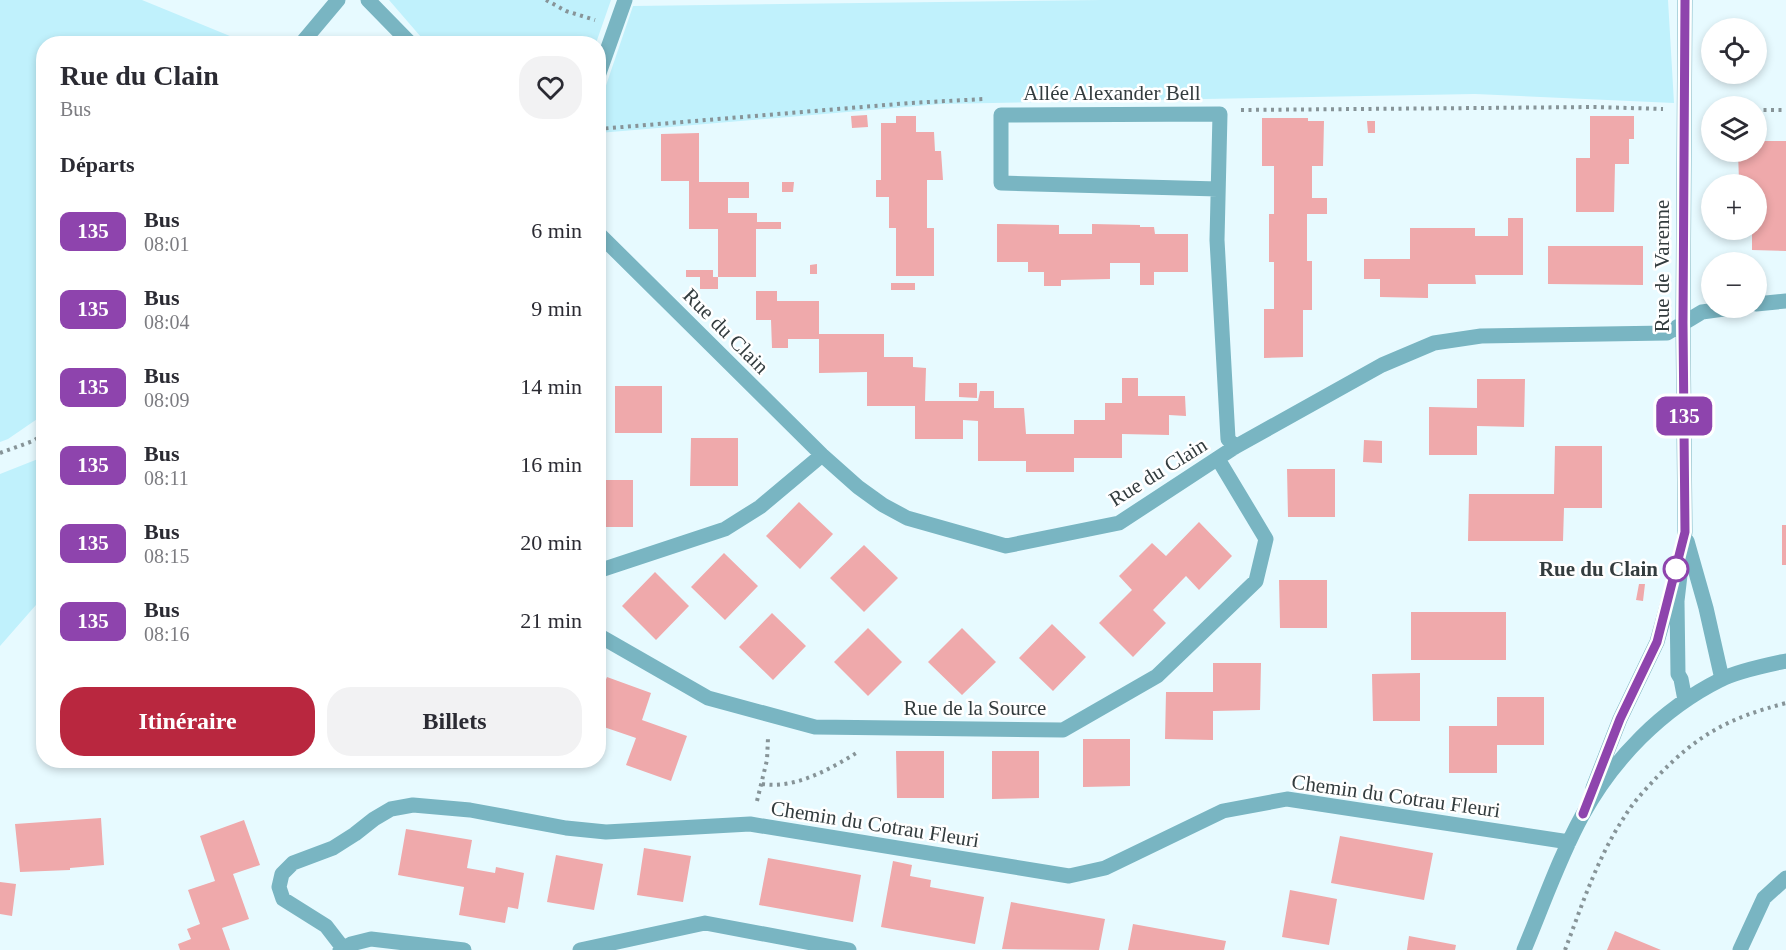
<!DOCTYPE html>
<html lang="fr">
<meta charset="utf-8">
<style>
:root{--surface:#fff;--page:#f2f2f3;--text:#2b2b33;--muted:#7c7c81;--accent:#b9273f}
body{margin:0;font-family:Georgia,serif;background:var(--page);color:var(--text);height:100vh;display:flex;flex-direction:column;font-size:22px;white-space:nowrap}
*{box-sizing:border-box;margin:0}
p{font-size:20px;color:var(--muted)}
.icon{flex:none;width:33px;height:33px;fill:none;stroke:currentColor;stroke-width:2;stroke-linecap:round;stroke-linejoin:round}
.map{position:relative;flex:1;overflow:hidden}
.drawer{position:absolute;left:36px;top:36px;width:570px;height:732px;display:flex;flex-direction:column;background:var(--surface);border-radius:24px;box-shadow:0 3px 9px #0003}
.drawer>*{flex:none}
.badge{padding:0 12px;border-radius:9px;font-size:21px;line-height:39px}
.controls{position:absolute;left:1701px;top:18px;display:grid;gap:12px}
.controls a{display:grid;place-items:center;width:66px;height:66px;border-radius:50%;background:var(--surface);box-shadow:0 3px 9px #0003;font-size:30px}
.map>.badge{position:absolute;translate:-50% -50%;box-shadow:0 0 0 3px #fff}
h2{padding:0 24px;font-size:22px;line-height:54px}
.round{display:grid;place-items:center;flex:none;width:63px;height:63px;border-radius:24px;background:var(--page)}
.summary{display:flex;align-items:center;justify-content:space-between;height:102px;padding:0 24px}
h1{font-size:28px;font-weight:600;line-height:45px}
.primary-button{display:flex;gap:12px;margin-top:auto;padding:12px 24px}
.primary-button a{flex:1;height:69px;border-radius:24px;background:var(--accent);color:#fff;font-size:24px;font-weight:600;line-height:69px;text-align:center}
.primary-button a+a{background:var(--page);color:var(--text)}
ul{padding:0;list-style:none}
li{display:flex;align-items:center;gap:18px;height:78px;padding:0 24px}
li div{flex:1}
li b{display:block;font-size:22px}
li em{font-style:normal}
li .badge{min-width:66px;font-weight:700;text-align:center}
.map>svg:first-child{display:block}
</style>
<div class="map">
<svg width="1786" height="950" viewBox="0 0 1786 950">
<rect width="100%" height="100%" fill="#e7faff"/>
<path fill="#c0f1fc" d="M0 0H142L247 43 44 44 43 415 8 439 0 442Z
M389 0H611L596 43 427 44Z
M1102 0H1668L1674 103 1475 94 941 104 599 133V106L633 6Z
M43 457V597L0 646V474Z"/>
<path fill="#efa9ab" d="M867 115 868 127 852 128 851 116Z
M896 116H916V132H934L935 151H941L943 180H927V228H934V276H896V228H889V197H876V180H881V123H896Z
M1590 116H1634V139H1629V164H1615L1614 212H1576V158H1590Z
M1262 118H1308V121H1324L1323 166H1312V198H1327V214H1307V261H1312V310H1303V357L1264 358V309H1274V262H1269V214H1274V166H1262Z
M1367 121H1375V133H1368Z
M699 133V182H749V198H728V213H757V222H781V229H756V277H718V229H689V181H661V134Z
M1756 141H1786V251L1752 250V230H1756V215H1759L1756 184H1747V181H1739L1738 152H1756Z
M782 182H794L793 192H782Z
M1508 218H1523V275H1475L1476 284H1428V298L1380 297V279H1364V259H1410V228H1475V236H1508Z
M997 224 1059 225V234H1092V224L1140 225V227H1154L1155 234H1188V272H1154V285H1140V263H1110V279L1061 280V286H1044V272H1028V262H997Z
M1548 246H1643V285L1548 284Z
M817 264V274H810V265Z
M686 270H713V277H718V289H700V277H686Z
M891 283H915V290H891Z
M756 291H777V301H819V334H884V357H913V367L926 368 925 401H978L980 391H994V408H1024L1026 434H1074V420H1105V403H1122V378H1138V396H1185L1186 416 1169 415V435L1122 434V458H1074V472H1026V461H978V421L963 420V439H915V406H867V372L819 373V339H788V348H772L771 320H756Z
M1477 379H1525L1524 427 1477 426V455H1429V407L1477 408Z
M959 383H977V398L959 397Z
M615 386H662V433H615Z
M691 438H738V486H690Z
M1364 440 1382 441V463L1363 462Z
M1555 446H1602V508H1564L1563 541H1468L1469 494H1554Z
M1287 469H1335V517H1288Z
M598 480H633V527H598Z
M799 502 833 534 800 569 766 536Z
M1199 522 1232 556 1199 590 1186 576 1153 610 1166 623 1133 657 1099 623 1132 590 1119 576 1152 543 1166 556Z
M1782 525H1786V565H1782Z
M864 545 898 578 864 612 830 578Z
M724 553 758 586 725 620 691 587Z
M655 572 689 606 656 640 622 606Z
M1279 580H1327V628H1280Z
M1639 584H1645L1643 601 1636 600Z
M1411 612H1506V660H1411Z
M772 613 806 646 773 680 739 647Z
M1052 624 1086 657 1053 691 1019 658Z
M868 628 902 662 868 696 834 662Z
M962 628 996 662 962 695 928 662Z
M1213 663H1261L1260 710 1213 711V740L1165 739 1166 692H1213Z
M1420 673V721H1373L1372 674Z
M607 677 651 693 642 720 687 736 671 781 626 765 636 738 598 725V700Z
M1497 697H1544V745H1497V773H1449V726H1497Z
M1083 739H1130V786L1083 787Z
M896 751H944V798H897Z
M992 751H1039V798L992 799Z
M101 818 104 865 70 868V870L20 872 15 824Z
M244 820 260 865 233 874 249 919 222 928 230 950H180L178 944 191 939 187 929 200 924 188 890 215 881 200 836Z
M406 829 472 840 467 868 495 873 496 867 524 873 518 909 508 907 505 923 459 915 464 887 398 875Z
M1340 836 1433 853 1424 900 1331 883Z
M644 848 691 856 683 902 637 895Z
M556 855 603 864 594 910 547 902Z
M768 858 861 875 853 922 759 905Z
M893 861 912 865 910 876 931 880 930 887 984 897 975 944 881 927Z
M0 882 16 884 12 916 0 914Z
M1290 890 1337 899 1329 945 1282 937Z
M1011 902 1105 919 1099 950 1002 949Z
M1133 924 1226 941 1224 950H1128Z
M1615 931 1661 950H1607Z
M1409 936 1456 945 1455 950H1407Z"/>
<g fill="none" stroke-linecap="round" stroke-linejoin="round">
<path stroke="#879498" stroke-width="4" stroke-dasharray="3 4.5" stroke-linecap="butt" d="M546 0 566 11 595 20
M1241 110 1595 107 1663 109
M1756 110H1786
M598 129 910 103 984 99
M0 453 33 441 44 434
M762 784C796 789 830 769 858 752
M757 801 767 760 768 738
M1565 950C1582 905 1598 856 1625 816 1633 802 1646 789 1657 777 1698 734 1729 718 1786 703"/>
<path stroke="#79b5c2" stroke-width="15" d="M301 44 338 0"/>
<path stroke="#79b5c2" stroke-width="15" d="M368 0 411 44
M598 76 625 0
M1218 189 1001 183V115L1220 114 1217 240 1228 439 1235 447
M598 233 822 455 858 487 883 505 907 518 1006 546 1119 523 1235 447 1382 365 1434 343 1481 336 1667 333 1702 312 1731 308
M1756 304 1786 301
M1687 541 1706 608 1722 679
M598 571 725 529 760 507 822 455
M598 635 708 698 815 727 1063 730 1157 676 1256 581 1266 539 1218 459
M1685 700 1681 679 1678 674 1677 601 1685 532 1683 323 1685 0
M1593 788 1620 719 1657 642 1672 588
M343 948 326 926 283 899 279 887 282 874 293 863 333 848 355 834 374 819 391 809 413 805 470 810 566 828 606 832 750 824 1069 876 1105 868 1223 811 1287 799 1569 842
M340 950 351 944 371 939 464 950
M580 950 705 923 849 950
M1524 950C1543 905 1559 858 1582 816 1613 759 1662 709 1720 680 1737 671 1767 665 1786 661
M1740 950 1764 898 1786 878"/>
</g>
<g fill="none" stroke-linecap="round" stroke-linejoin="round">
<g stroke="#fff" stroke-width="14">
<path id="line" d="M1583 814 1620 719 1657 642 1685 532 1683 323 1685 0"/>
</g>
<use href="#line" stroke="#8e44ad" stroke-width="9"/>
</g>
<circle fill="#fff" stroke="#8e44ad" stroke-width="3" cx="1676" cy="569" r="12"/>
<g text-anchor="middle" stroke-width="5" stroke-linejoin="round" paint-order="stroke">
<g font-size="21" fill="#333c3e" stroke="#fff">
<text x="1112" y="100">Allée Alexander Bell</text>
<text transform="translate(1662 266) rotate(-90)" y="7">Rue de Varenne</text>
<text transform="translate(726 331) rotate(45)" y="7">Rue du Clain</text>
<text transform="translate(1158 472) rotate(-32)" y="7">Rue du Clain</text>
<text x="975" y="715">Rue de la Source</text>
<text transform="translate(1396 796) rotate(8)" y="7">Chemin du Cotrau Fleuri</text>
<text transform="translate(875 824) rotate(9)" y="7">Chemin du Cotrau Fleuri</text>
</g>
<g font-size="21" font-weight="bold" fill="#333c3e" stroke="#fff" text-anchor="end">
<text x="1658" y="576">Rue du Clain</text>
</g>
</g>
</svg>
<div class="controls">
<a><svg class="icon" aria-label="locate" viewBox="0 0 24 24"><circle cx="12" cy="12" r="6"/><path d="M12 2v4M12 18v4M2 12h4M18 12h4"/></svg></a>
<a><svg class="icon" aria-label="layers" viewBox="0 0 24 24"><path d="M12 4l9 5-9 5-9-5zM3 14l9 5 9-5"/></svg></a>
<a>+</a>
<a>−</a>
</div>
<b class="badge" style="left:1684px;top:416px;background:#8e44ad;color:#fff">135</b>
<section class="drawer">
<div class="summary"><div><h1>Rue du Clain</h1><p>Bus</p></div><a class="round"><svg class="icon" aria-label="heart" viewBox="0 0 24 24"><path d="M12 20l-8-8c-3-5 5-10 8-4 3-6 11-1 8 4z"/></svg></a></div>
<h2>Départs</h2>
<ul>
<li><span class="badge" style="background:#8e44ad;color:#fff">135</span><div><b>Bus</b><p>08:01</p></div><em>6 min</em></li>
<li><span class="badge" style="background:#8e44ad;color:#fff">135</span><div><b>Bus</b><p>08:04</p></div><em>9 min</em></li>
<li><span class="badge" style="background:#8e44ad;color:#fff">135</span><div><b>Bus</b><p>08:09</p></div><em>14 min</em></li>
<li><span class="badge" style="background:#8e44ad;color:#fff">135</span><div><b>Bus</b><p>08:11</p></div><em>16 min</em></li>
<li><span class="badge" style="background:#8e44ad;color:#fff">135</span><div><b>Bus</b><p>08:15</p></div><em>20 min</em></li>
<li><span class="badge" style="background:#8e44ad;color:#fff">135</span><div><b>Bus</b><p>08:16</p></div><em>21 min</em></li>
</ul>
<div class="primary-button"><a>Itinéraire</a><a>Billets</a></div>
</section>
</div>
